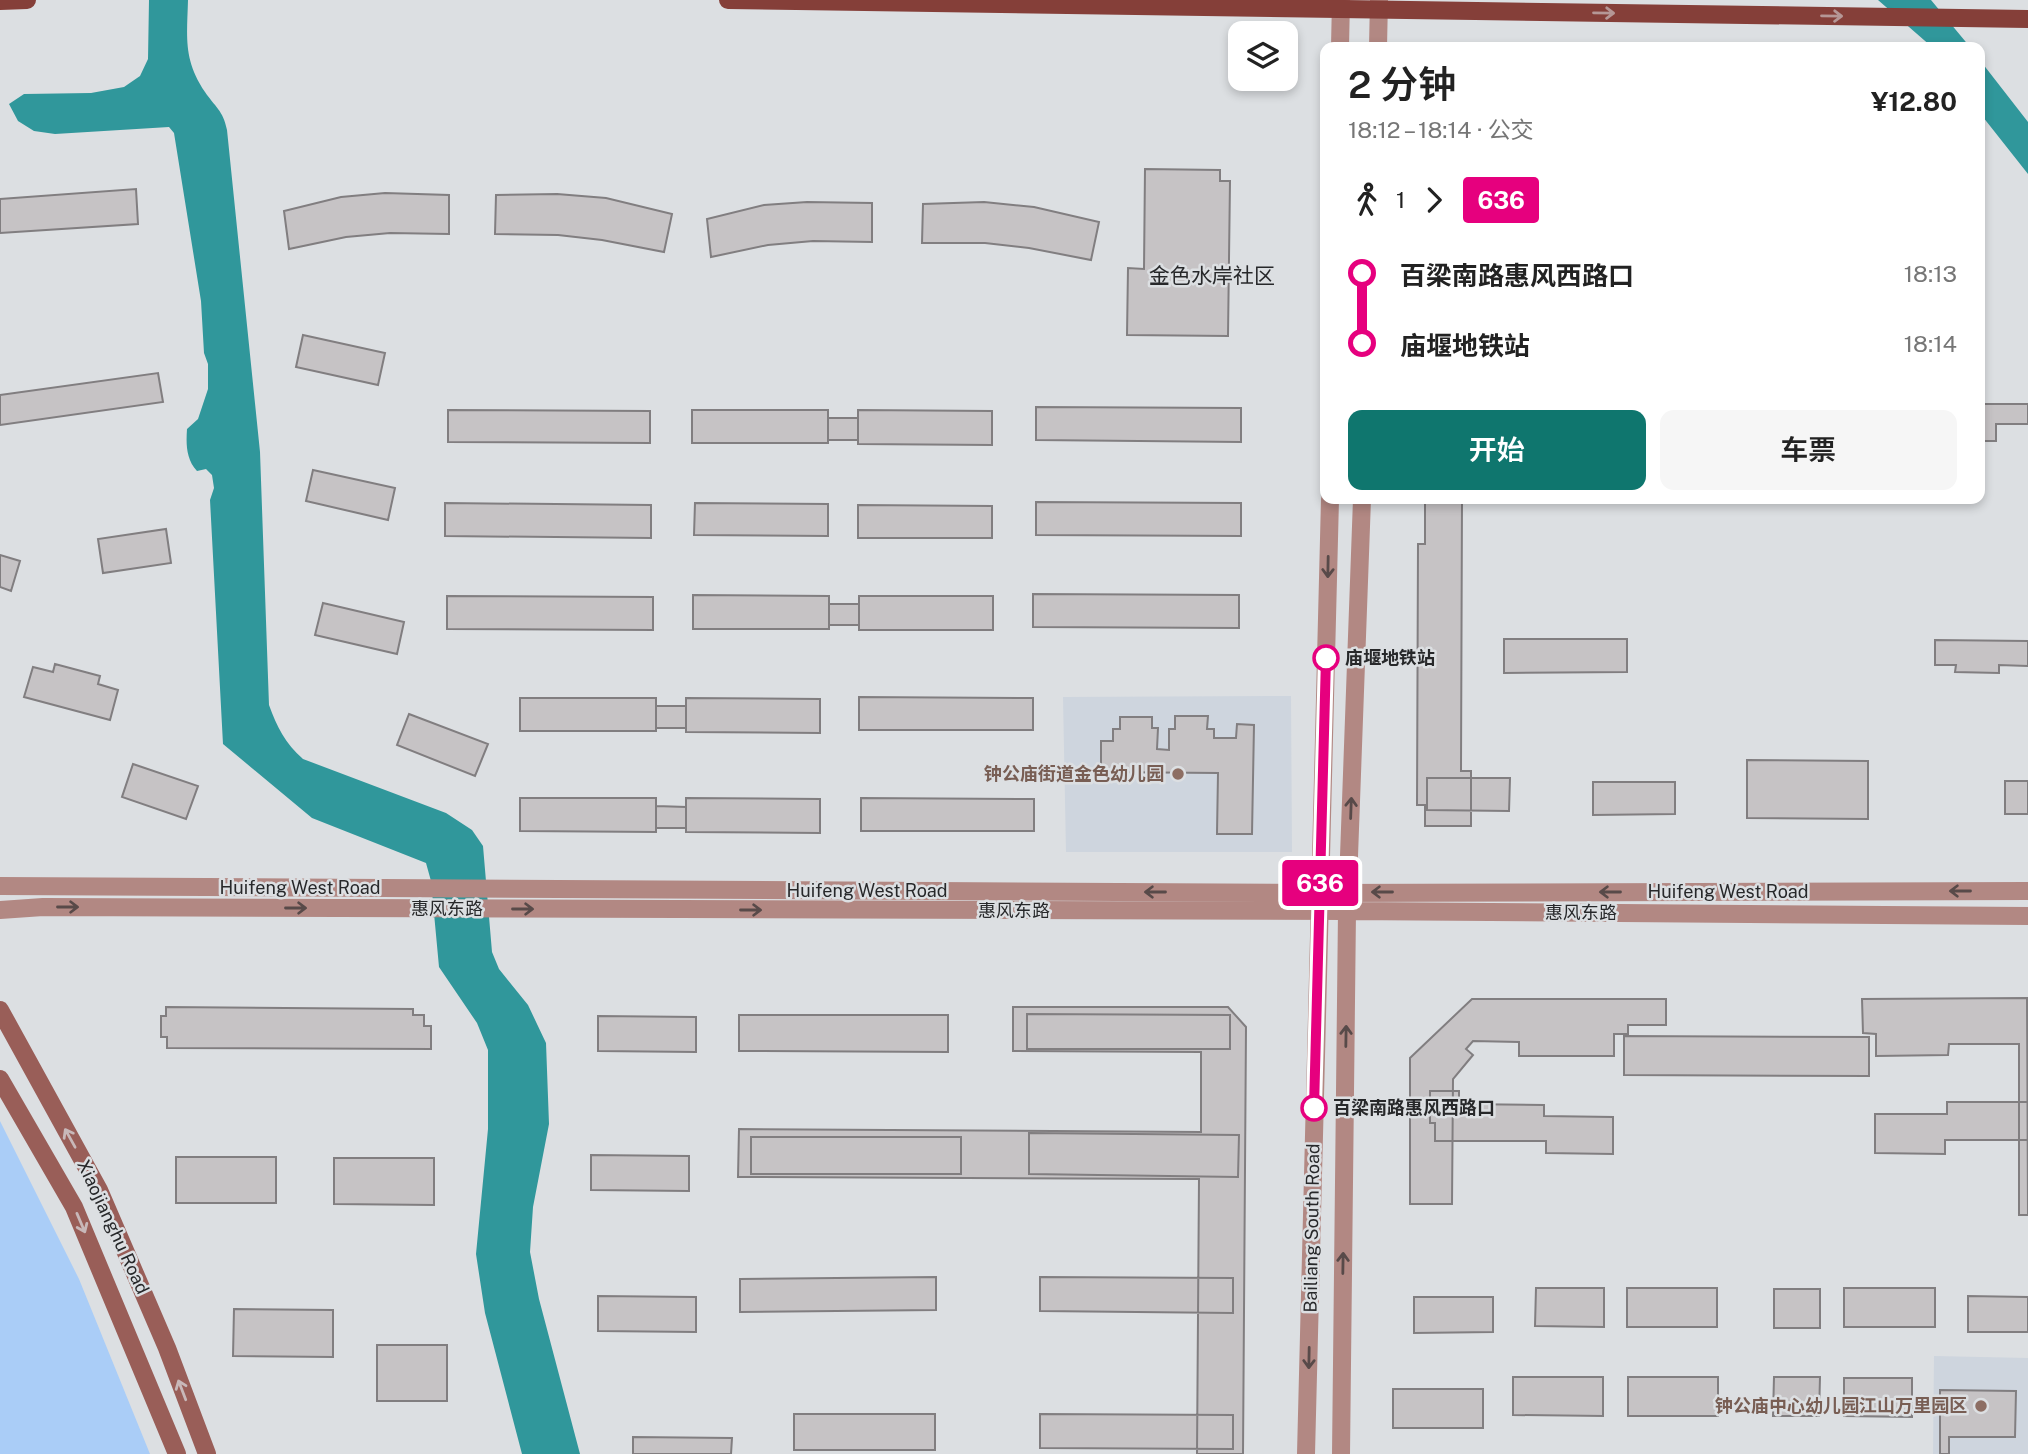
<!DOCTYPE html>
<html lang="zh">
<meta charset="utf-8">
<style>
:root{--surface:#fff;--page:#f6f6f6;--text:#222;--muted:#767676;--accent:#0f766e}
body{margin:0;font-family:"Public Sans","Noto Sans SC",sans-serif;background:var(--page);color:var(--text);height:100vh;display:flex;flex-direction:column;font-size:26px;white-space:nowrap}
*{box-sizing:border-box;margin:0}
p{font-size:23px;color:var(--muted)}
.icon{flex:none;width:38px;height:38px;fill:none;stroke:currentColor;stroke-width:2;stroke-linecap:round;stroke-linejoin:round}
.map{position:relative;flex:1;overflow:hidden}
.drawer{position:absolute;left:1320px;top:42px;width:665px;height:462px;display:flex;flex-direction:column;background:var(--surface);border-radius:14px;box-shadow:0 4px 10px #0003}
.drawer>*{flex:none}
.badge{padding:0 14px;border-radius:5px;font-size:24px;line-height:46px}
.fabs{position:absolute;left:1228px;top:21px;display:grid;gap:14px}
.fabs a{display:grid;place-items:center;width:70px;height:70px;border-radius:14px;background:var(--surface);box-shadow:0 4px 10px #0003;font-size:35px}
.map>.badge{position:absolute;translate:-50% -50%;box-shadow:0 0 0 4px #fff}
.legs{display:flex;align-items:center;gap:10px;height:77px;padding:0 28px;font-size:23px}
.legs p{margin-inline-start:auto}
.head{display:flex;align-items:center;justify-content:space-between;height:119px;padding:0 28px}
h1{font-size:38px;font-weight:600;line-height:52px}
.button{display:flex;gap:14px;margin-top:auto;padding:14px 28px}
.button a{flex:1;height:80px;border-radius:14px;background:var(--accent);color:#fff;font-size:28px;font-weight:600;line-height:80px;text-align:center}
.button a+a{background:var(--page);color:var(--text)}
ul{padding:0 28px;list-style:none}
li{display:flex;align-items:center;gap:24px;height:70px;font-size:26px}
li i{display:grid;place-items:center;width:10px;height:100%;margin:0 9px;background:currentColor}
li i::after{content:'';width:18px;height:18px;margin:-9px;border:5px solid;border-radius:50%;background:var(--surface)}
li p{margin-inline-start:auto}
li:first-child i{background:linear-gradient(#0000 50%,currentColor 0)}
li:last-child i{background:linear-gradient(currentColor 50%,#0000 0)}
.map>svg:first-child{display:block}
</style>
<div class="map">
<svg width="2028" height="1454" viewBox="0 0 2028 1454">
<rect width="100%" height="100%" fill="#dcdfe2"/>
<path fill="#ced5de" d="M1291 696 1292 852H1066L1063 697Z
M1934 1356 2028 1358V1454H1933Z"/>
<path fill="#aacdf7" d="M0 1121 79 1279 150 1454H0Z"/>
<path fill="#30979b" d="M149 0H188C187 37 183 59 205 92 215 107 223 110 227 130L260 452 269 705C277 727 285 743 303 759L446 813 472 830 483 846 492 952 499 969 528 1005 546 1043 549 1124 533 1207 530 1252 539 1299 580 1454H522L485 1313 476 1254 488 1129V1050L477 1023 439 967 431 881 426 863 312 818 223 744 210 500 214 488 212 475 206 469 197 471C186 459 186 444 187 429L198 419 208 389V364L204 353 201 301 174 133 169 127 55 134 34 131 18 121 9 104 24 94 91 93 124 87 140 76 148 59Z
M1878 0H1931L1970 47H1932Z
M1979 59 2028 122V174L1979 112Z"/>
<path fill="#c6c3c5" stroke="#817e80" stroke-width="2" d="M1145 169 1220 170V181H1230L1228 336 1127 335 1128 268 1144 269Z
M136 189 138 224 0 233V199Z
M385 193 449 195V234L390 233 346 237 289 249 284 211 341 197Z
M557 194 606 198 672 214 664 252 602 240 558 235 495 234 496 195Z
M807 202 872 203V242L813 241 768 245 711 257 707 219 764 205Z
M984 202 1034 207 1099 222 1091 260 1029 248 985 243H922L923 204Z
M303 335 385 353 378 385 296 367Z
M158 373 163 402 0 425V395Z
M1979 404H2028V424H1996V441H1979Z
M1036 407 1241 408V442L1036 440Z
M448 410 650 411V443L448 442Z
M692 410H828V443H692Z
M858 410 992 411V445L858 444Z
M828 418H858V440H828Z
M313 470 395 488 388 520 306 501Z
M1425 499H1462L1461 771H1471V826H1425V805H1417L1418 544H1425Z
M1036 502 1241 503V536L1036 535Z
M445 503 651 505V538L445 536Z
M695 503 828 504V536L694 535Z
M858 505 992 506V538H858Z
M166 529 171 563 103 573 98 539Z
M0 555 20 561 11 591 0 587Z
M1033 594 1239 595V628L1033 627Z
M693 595 829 596V629H693Z
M447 596 653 597V630L447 629Z
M859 596H993V630H859Z
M323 603 404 622 397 654 315 635Z
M829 604H859V625H829Z
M1504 639H1627V672L1504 673Z
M1935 640 2028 641V666L1999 665V673L1955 672 1956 665H1935Z
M55 664 100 676 98 684 118 690 110 720 24 697 33 667 53 672Z
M859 697 1033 698V730H859Z
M520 698H656V731H520Z
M686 698 820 699V733L686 732Z
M656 706H686V728H656Z
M409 714 488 744 475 776 397 745Z
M1175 716H1208L1207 729H1214V738H1236L1237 724 1254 725 1252 834H1217L1218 773 1101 772V741H1113V729H1120V717H1152V728H1158L1157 749 1169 750V729H1175Z
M1747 760 1868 761V819L1747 818Z
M133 764 198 786 186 819 122 797Z
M1427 778H1510L1509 811 1427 810Z
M2005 781H2028V814H2005Z
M1593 782H1675V814L1593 815Z
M520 798H656V832L520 831Z
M686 798 820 799V833L686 832Z
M861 798 1034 799V831H861Z
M656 806 686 807V828H656Z
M2027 998 2028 1215H2019V1044H1949L1948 1055 1876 1056V1034L1863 1033 1862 999Z
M1472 999H1666V1025H1628V1034H1614V1056H1519V1042L1473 1041 1466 1049 1473 1055 1453 1079 1452 1204H1410V1058Z
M166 1007 413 1009V1015H424V1026H431V1049L167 1048V1037H161V1016H166Z
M1013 1007H1228L1246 1027 1243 1454H1197L1199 1179 738 1177 739 1129 1201 1132V1052L1013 1051Z
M1027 1014 1230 1015V1049H1027Z
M739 1015H948V1052L739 1051Z
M598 1016 696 1017V1052L598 1051Z
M1624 1036 1869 1037V1076L1624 1075Z
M1430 1091H1459V1104L1544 1105V1116L1613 1117V1154L1546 1153V1141H1435V1123H1430Z
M1947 1102H2028V1140H1945V1154L1875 1153V1114H1947Z
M1029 1133 1239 1135 1238 1177 1029 1174Z
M751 1137H961V1174H751Z
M591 1155 689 1156V1191L591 1190Z
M176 1157H276V1203H176Z
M334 1158H434V1205L334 1204Z
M936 1277V1310L740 1312V1279Z
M1040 1277 1233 1278V1313L1040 1311Z
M1536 1288H1604V1327L1535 1326Z
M1627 1288H1717V1327H1627Z
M1844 1288H1935V1327H1844Z
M1774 1289H1820V1328H1774Z
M598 1296 696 1297V1332L598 1331Z
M1968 1296 2028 1297V1332H1968Z
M1414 1297H1493V1332L1414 1333Z
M234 1309 333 1310V1357L233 1356Z
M377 1345H447V1401H377Z
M1513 1377H1603V1416L1513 1415Z
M1628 1377H1718V1416H1628Z
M1774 1377H1820L1819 1416H1773Z
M1844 1378H1912V1417L1844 1416Z
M1393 1389H1483V1428H1393Z
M1940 1390 2016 1391 2015 1437H1949V1454H1940Z
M794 1414H935V1450H794Z
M1040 1414 1233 1415V1449L1040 1448Z
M633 1437 732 1438 731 1454H633Z"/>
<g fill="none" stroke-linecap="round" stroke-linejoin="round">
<path stroke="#b28883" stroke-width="18" d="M1340 47 1341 0
M1378 47 1379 0
M0 886 1320 893 2028 891
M0 910 43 907 1347 911 2028 916
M1306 1454 1330 499
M1341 1454 1347 911 1362 499"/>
<path stroke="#995e58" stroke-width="18" d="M0 1010 99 1190 167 1348 207 1454
M0 1079 74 1207 177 1454"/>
<path stroke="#853f39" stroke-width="18" d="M728 0 2028 19
M0 1 27 0"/>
</g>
<defs><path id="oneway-shaft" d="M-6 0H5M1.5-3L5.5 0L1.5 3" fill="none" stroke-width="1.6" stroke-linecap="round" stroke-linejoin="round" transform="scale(1.75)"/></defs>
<g stroke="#b59796">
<use href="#oneway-shaft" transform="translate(1604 13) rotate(1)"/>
<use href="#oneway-shaft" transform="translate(1832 16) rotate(1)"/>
</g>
<g stroke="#584a49">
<use href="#oneway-shaft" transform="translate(1328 567) rotate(91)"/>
<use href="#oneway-shaft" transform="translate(1351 808) rotate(-88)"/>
<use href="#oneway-shaft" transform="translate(1960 891) rotate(180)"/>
<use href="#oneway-shaft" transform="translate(1155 892) rotate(-180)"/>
<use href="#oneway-shaft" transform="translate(1382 892) rotate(-180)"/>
<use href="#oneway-shaft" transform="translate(1610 892) rotate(180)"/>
<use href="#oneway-shaft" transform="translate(68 907)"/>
<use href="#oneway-shaft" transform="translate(296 908)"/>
<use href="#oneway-shaft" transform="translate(523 909)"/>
<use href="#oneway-shaft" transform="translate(751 910)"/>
<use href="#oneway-shaft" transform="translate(1346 1036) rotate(-89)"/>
<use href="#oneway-shaft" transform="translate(1343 1263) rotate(-89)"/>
<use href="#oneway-shaft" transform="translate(1309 1358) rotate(91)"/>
</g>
<g stroke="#c8b8b9">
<use href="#oneway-shaft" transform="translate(70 1138) rotate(-119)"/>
<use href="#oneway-shaft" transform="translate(81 1223) rotate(67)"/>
<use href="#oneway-shaft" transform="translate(182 1390) rotate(-111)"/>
</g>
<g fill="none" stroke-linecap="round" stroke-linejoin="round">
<g stroke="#fff" stroke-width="16">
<path id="line-1" d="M1314 1108 1326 658"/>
</g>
<use href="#line-1" stroke="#e6007e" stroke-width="10"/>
</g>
<g fill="#fff" stroke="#e6007e" stroke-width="3.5">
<circle cx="1326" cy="658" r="12"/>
<circle cx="1314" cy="1108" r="12"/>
</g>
<g fill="#8d6e63" stroke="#dcdfe2" stroke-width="2.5">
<circle cx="1178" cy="774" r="7"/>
<circle cx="1981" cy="1406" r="7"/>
</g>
<g text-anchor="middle" stroke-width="5" stroke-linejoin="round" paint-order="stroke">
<g font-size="18" font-weight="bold" fill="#27282a" stroke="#dcdfe2" text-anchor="start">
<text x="1345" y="664">庙堰地铁站</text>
<text x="1333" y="1114">百梁南路惠风西路口</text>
</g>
<g font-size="18" font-weight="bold" fill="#785e54" stroke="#dcdfe2" text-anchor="end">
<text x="1164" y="780">钟公庙街道金色幼儿园</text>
<text x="1967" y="1412">钟公庙中心幼儿园江山万里园区</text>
</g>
<g font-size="18" fill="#27282a" stroke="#dcdfe2">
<text x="300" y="894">Huifeng West Road</text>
<text x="867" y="897">Huifeng West Road</text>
<text x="1728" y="898">Huifeng West Road</text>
<text x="447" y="915">惠风东路</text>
<text x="1014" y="917">惠风东路</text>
<text x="1581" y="919">惠风东路</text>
<text transform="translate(113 1227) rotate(65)" y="6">Xiaojianghu Road</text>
<text transform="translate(1312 1228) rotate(-89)" y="6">Bailiang South Road</text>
</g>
<g font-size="21" fill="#27282a" stroke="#dcdfe2">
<text x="1212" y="283">金色水岸社区</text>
</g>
</g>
</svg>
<div class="fabs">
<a><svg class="icon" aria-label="layers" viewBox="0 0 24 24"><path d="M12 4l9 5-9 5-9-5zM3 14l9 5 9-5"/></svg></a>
</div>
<b class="badge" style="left:1320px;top:883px;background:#e6007e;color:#fff">636</b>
<section class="drawer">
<div class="head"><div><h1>2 分钟</h1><p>18:12 – 18:14 · 公交</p></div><b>¥12.80</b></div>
<div class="legs"><svg class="icon" aria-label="walk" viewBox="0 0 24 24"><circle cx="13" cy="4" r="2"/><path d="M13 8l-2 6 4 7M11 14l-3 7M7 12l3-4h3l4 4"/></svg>1<svg class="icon" aria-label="forward" viewBox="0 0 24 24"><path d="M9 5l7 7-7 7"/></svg><b class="badge" style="background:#e6007e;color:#fff">636</b></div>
<ul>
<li><i style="color:#e6007e"></i><b>百梁南路惠风西路口</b><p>18:13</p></li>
<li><i style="color:#e6007e"></i><b>庙堰地铁站</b><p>18:14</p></li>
</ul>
<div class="button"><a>开始</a><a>车票</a></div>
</section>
</div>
